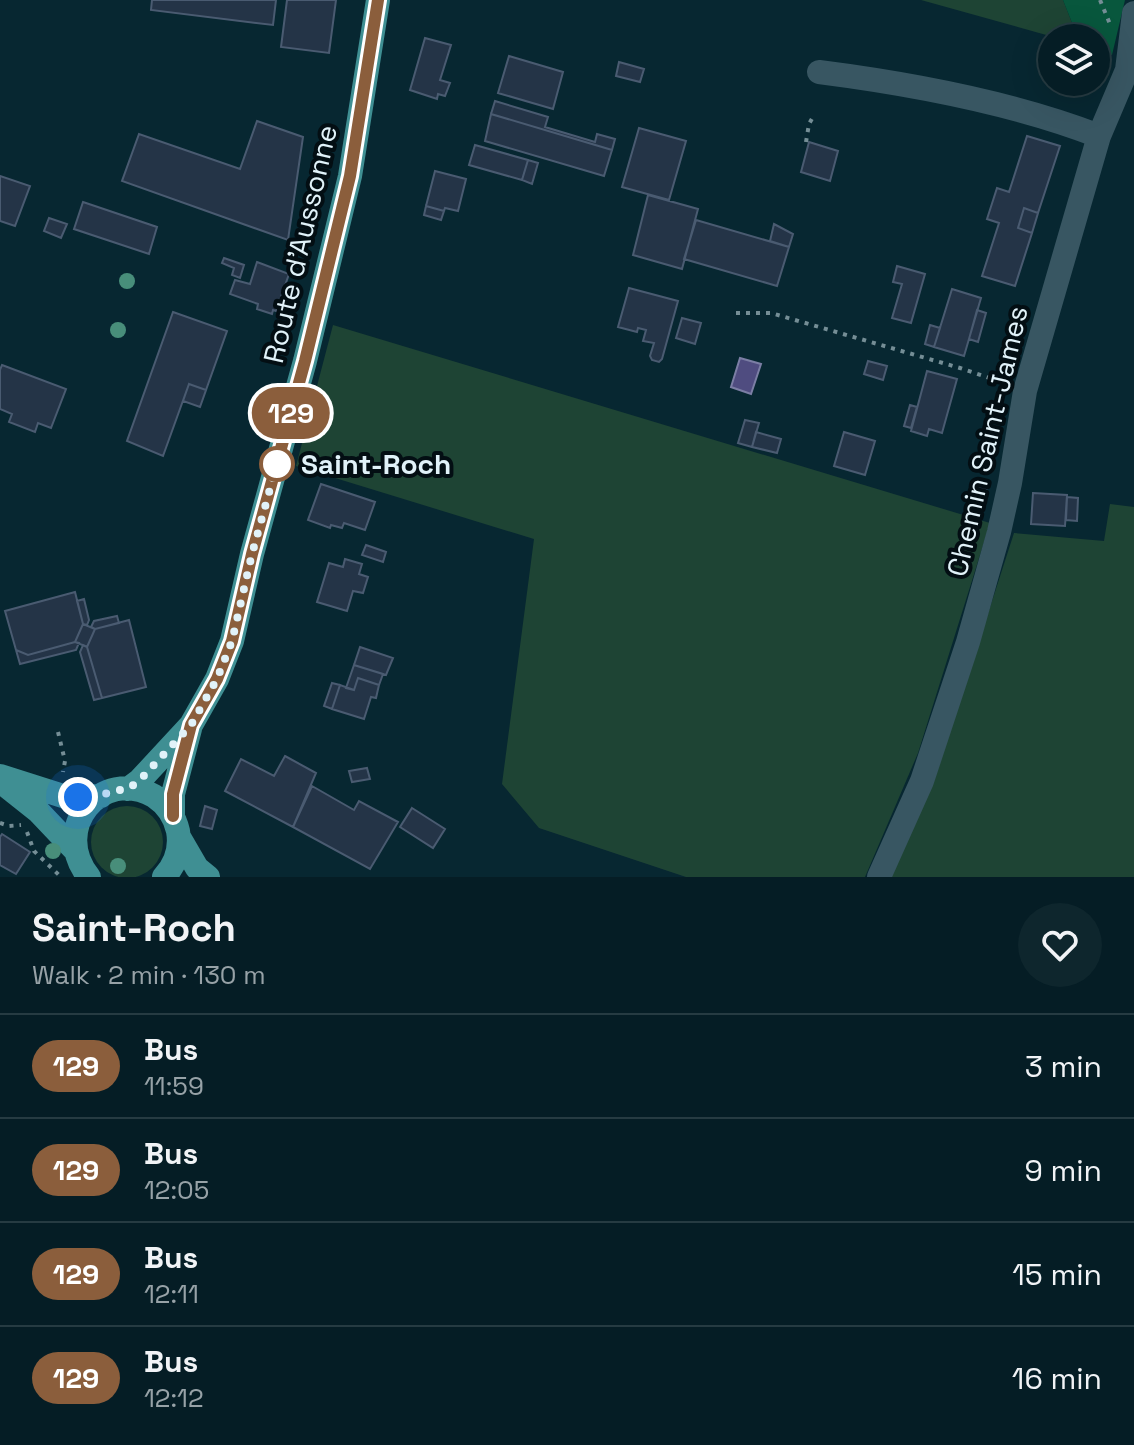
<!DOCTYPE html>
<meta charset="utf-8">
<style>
:root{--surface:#051d25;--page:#0e262d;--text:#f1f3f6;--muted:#97a2a7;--line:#263b42}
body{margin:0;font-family:"Space Grotesk",sans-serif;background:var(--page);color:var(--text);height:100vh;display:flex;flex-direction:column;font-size:30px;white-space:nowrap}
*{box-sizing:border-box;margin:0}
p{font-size:26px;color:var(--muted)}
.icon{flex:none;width:44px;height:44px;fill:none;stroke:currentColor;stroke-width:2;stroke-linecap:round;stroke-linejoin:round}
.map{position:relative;height:877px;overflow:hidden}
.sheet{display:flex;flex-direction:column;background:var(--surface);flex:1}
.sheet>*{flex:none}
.badge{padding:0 16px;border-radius:26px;font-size:28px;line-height:52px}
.controls{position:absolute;left:1038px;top:24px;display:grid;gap:16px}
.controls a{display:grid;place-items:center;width:72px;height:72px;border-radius:50%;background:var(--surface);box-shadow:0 8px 32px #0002,0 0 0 2px var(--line);font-size:40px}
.you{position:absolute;width:40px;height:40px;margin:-20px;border:6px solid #fff;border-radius:50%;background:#1a73e8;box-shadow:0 0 0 12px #1a73e833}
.map>.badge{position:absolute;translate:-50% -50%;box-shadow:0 0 0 4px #fff}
.round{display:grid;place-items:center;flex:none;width:84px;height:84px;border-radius:42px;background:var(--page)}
.overview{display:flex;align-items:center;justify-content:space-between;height:136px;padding:0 32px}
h1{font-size:38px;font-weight:700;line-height:60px}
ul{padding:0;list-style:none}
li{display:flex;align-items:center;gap:24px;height:104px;padding:0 32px;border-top:2px solid var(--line)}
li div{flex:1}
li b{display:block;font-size:30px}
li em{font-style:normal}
li .badge{min-width:88px;font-weight:700;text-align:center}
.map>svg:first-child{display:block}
</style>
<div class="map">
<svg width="1134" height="877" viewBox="0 0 1134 877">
<rect width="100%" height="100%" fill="#072731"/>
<path fill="#1e4434" d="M921 0H1063L1078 38H1057Z
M333 325 990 523 918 753 865 877H686L539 828 502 784 534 539 296 466Z
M1110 504 1134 507V877H891L933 784 1014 533 1104 541Z
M91 842a36 36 0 1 1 72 0a36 36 0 1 1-72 0Z"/>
<path fill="#08573d" d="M1063 0H1125L1112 55 1096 49V38H1078Z"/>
<path fill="#4f4c80" stroke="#7b7ea4" stroke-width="2" d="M740 358 761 364 751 394 731 387Z"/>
<path fill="#243447" stroke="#4a5b71" stroke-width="2" d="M152 0H276L273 25 151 10Z
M287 0H336L329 53 281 47Z
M425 38 451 45 440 80 450 83 445 96 438 94 437 99 410 90Z
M509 56 563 72 553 109 498 93Z
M619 62 644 69 640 82 616 76Z
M495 101 548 117 545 127 595 142 597 134 615 139 612 150 491 114Z
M491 114 612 150 604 176 485 141Z
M257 121 303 137 288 240 122 181 139 134 240 169Z
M639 128 686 141 669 200 622 187Z
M1027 136 1060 146 1038 213 1024 208 1018 228 1032 233 1015 286 982 276 999 223 987 219 997 188 1009 192Z
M809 142 838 151 830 181 801 172Z
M475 145 528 160 522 180 469 165Z
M528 160 538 163 532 184 522 180Z
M435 171 466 179 458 211 445 208 444 211 426 206Z
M0 176 30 186 15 226 0 221Z
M648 195 698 209 682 269 633 255Z
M83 202 157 227 149 254 74 229Z
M426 206 444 211 441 220 424 215Z
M1024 208 1038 213 1032 233 1018 228Z
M49 218 67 224 61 238 44 231Z
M696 220 789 247 777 286 684 259Z
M774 224 793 234 789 247 770 241Z
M224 258 244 265 240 278 232 275 234 268 222 263Z
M257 262 289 274 276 311 273 310 272 314 257 309 258 304 230 294 235 280 250 284Z
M897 266 925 274 911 323 892 318 902 284 893 282Z
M629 288 678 301 662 359 659 362 652 360 650 356 654 343 643 341 646 330 638 328 637 332 618 327Z
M952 289 981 298 964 356 934 347Z
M977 310 986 313 978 342 969 339Z
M173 312 227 331 206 390 189 384 163 456 127 441Z
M682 318 701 323 695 344 676 338Z
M930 325 940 328 934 347 925 344Z
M868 361 887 366 883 380 864 374Z
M2 365 66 389 51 428 38 423 35 432 9 422 12 414 0 409V370Z
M927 371 957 379 942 433 929 429 927 436 911 431Z
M189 384 206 390 200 407 183 401Z
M910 405 917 407 911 428 904 426Z
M745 420 759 423 752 447 738 443Z
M756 432 781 439 777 453 752 447Z
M844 432 875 441 865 475 834 466Z
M321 484 375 502 365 530 344 523 342 528 331 525 330 528 308 520Z
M976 484 987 486 984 501 969 498 970 489 975 490Z
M1033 493 1067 495 1065 526 1031 524Z
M1067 497 1078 498 1077 521 1066 520Z
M366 545 386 552 383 562 362 555Z
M345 559 362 564 359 574 368 577 363 593 353 591 347 611 317 602 329 563 343 567Z
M75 592 83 624 75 642 28 655 16 650 5 611Z
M84 599 89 620 87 625 83 624 77 601Z
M117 616 119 623 95 629 91 627 94 621Z
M129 620 146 687 102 698 87 647 95 629Z
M83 624 95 629 87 647 75 642Z
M75 642 79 643 76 650 20 664 16 650 28 655Z
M83 645 87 647 102 698 94 700 80 652Z
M360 647 393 658 386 675 354 665Z
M354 665 383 674 379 685 358 678 354 690 346 688Z
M358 678 379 685 376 698 371 697 364 719 332 709 340 685 354 690Z
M332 683 340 685 332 709 324 706Z
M285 756 316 773 293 827 225 791 241 759 274 776Z
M367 768 370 779 352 782 349 771Z
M312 786 354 810 359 801 398 822 370 869 293 827Z
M205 806 217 810 212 829 200 826Z
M412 808 445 829 433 848 400 827Z
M2 834 30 852 16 874 0 865V837Z"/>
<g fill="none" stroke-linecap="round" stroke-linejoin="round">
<path stroke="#758e96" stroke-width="4" stroke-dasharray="4 6" stroke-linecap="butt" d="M1100 0 1110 24
M806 142 809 124 814 115
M736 313H771L960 368 1004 383
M58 732 65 761 63 772
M0 823 9 826 21 825
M27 832 34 851 61 877"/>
<path stroke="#385662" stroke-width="24" d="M819 72C913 84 1011 102 1099 136
M879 877 922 781 968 642 999 532 1010 483 1025 391 1099 136 1127 70 1134 13"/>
<path stroke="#3f8f93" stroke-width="24" d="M0 776 66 797 101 796
M4 784 38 811 75 850
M128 789 140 780 191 725 217 679 232 641 252 554 305 361 350 176 378 0
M173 816V794L190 729
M179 837 197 868 208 877
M89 877C50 829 101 766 154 796 166 804 175 817 178 831 181 848 176 864 164 877"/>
</g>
<g fill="#488e7a">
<circle cx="127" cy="281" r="8"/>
<circle cx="118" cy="330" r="8"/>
<circle cx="53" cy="851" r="8"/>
<circle cx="118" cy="866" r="8"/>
</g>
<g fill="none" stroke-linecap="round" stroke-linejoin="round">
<g stroke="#fff" stroke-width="18">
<path id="line" d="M173 816V794L191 725 217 679 232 641 252 554 305 361 350 176 378 0"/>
</g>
<use href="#line" stroke="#8b5e3c" stroke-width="12"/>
<path stroke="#e1f2f9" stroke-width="8" stroke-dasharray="0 14.4" d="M78 797 101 796 111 791 128 789 140 780 191 725 217 679 232 641 252 554 278 460 277 464"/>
</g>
<circle fill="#fff" stroke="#8b5e3c" stroke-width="4" cx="277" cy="464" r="16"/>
<g text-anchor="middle" stroke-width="8" stroke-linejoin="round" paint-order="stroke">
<g font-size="28" fill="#e1f2f9" stroke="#030e13">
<text transform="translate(300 244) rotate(-77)" y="10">Route d'Aussonne</text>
<text transform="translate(987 441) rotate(-77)" y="10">Chemin Saint-James</text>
</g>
<g font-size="28" font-weight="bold" fill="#e1f2f9" stroke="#030e13" text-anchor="start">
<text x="301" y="474">Saint-Roch</text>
</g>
</g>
</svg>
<div class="controls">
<a><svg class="icon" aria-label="layers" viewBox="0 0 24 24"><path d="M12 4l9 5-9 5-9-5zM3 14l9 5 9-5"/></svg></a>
</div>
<div class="you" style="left:78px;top:797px"></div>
<b class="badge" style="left:291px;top:413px;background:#8b5e3c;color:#fff">129</b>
</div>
<section class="sheet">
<div class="overview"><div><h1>Saint-Roch</h1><p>Walk · 2 min · 130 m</p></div><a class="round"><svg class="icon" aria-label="heart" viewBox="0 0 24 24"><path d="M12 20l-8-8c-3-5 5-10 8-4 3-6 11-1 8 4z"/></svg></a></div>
<ul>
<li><span class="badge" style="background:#8b5e3c;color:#fff">129</span><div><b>Bus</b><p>11:59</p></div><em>3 min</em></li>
<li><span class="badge" style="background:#8b5e3c;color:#fff">129</span><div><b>Bus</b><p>12:05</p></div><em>9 min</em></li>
<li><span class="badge" style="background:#8b5e3c;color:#fff">129</span><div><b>Bus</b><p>12:11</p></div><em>15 min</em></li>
<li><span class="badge" style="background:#8b5e3c;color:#fff">129</span><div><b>Bus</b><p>12:12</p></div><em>16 min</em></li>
</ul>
</section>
